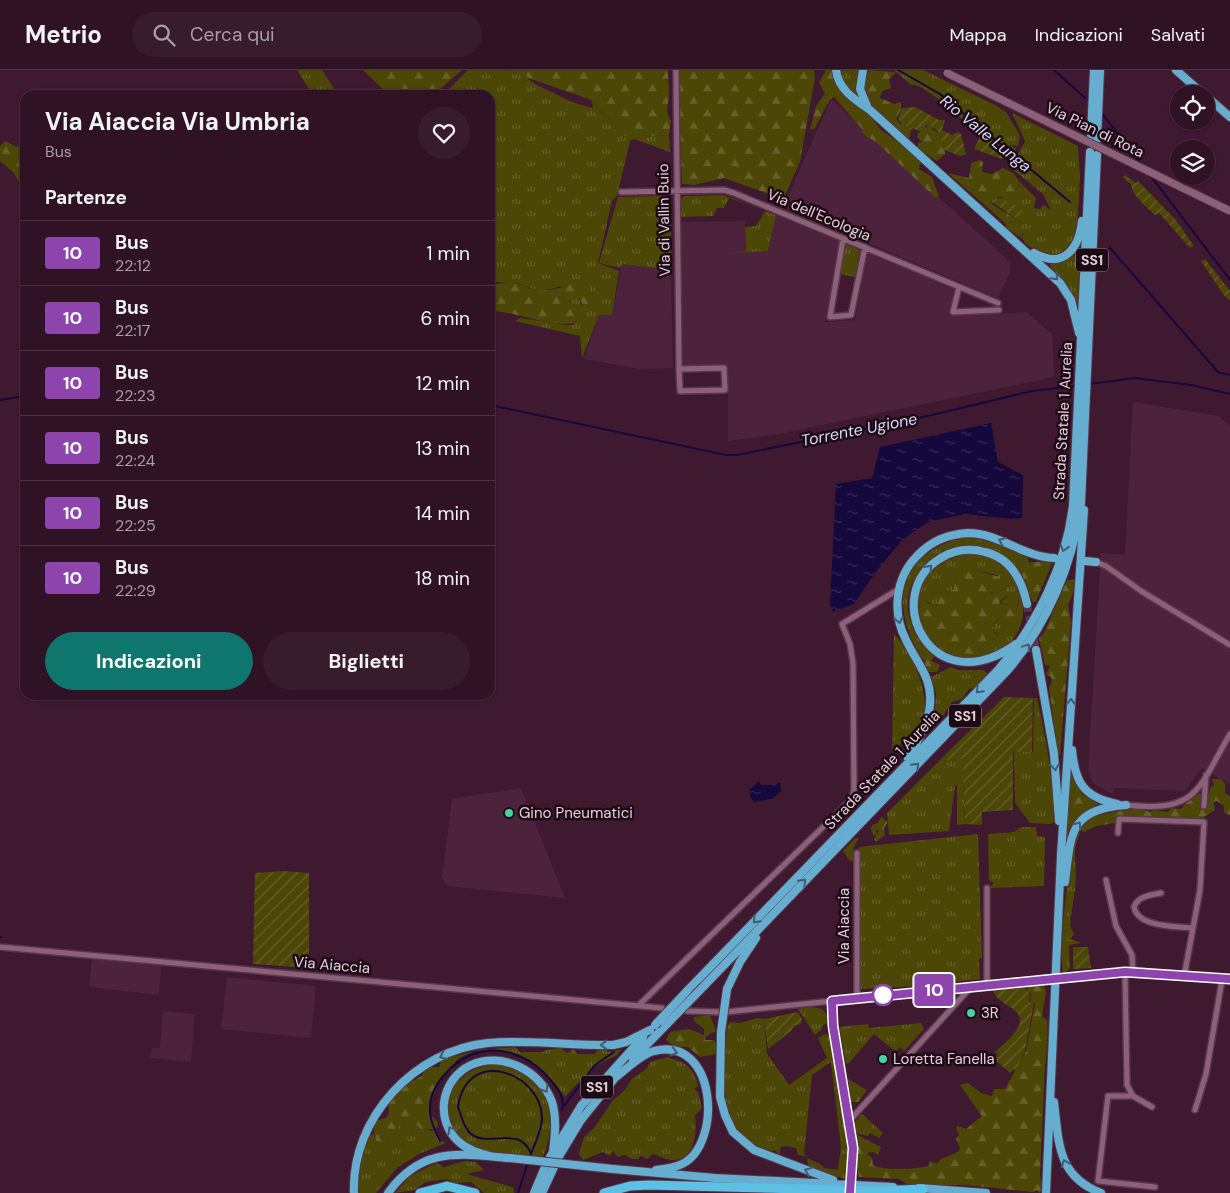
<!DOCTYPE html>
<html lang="it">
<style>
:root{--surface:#2f1324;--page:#371c2c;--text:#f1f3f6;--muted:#a79ea6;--line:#4a3241;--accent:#0f766e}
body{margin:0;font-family:"DM Sans",sans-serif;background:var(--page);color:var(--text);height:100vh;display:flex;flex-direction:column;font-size:19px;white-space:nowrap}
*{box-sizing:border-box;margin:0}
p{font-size:16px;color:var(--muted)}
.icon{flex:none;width:28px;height:28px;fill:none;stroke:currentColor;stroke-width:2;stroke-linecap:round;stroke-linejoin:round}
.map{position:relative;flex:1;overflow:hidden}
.panel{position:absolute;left:20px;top:20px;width:475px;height:610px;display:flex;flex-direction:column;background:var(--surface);border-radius:15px;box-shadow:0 1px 4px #0004,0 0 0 1px var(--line)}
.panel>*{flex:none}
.badge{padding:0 10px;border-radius:4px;font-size:18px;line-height:32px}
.fabs{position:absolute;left:1170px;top:15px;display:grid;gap:10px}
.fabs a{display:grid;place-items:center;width:45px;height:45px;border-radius:50%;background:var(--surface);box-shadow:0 1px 4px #0004,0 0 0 1px var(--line);font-size:25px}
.map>.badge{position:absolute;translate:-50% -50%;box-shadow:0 0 0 2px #fff}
h2{padding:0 25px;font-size:19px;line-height:45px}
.round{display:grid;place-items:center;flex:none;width:52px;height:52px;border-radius:26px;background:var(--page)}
.head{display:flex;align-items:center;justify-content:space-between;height:85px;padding:0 25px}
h1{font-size:24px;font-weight:700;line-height:38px}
.action{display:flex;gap:10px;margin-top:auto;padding:10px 25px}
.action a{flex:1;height:58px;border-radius:30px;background:var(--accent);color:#fff;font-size:20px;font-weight:700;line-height:58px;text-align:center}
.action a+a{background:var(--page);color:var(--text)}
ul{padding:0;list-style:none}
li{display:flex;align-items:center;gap:15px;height:65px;padding:0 25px;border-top:1px solid var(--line)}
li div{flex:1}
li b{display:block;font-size:19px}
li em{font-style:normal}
li .badge{min-width:55px;font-weight:700;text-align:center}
header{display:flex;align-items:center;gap:30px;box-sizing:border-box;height:70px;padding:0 25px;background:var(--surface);border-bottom:1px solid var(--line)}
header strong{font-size:24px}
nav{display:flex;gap:28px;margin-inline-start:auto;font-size:18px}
.search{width:350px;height:45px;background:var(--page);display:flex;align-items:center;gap:12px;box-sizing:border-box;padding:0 18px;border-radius:28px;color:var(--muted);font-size:19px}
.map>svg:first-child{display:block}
</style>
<header>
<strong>Metrio</strong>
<div class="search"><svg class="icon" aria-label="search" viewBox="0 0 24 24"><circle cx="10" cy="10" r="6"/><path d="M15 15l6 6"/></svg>Cerca qui</div>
<nav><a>Mappa</a><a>Indicazioni</a><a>Salvati</a></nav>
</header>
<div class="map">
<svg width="1230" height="1123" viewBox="0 0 1230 1123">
<defs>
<pattern id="grass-tufts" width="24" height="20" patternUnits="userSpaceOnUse" patternTransform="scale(1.25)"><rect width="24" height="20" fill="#4c4706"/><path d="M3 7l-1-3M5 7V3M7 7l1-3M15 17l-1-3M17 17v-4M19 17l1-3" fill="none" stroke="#66602a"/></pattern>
<pattern id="forest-firs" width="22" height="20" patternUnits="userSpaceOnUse" patternTransform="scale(1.25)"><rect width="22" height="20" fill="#4c4706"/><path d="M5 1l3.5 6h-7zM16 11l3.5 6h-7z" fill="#66602a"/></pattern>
<pattern id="garden-furrows" width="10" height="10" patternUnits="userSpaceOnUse" patternTransform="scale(1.25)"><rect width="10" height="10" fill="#4c4706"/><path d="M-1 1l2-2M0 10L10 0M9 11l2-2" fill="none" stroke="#66602a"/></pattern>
<pattern id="water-ripples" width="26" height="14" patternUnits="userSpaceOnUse" patternTransform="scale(1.25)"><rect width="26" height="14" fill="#15083d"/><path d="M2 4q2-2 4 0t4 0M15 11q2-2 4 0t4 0" fill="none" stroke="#372b58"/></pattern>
</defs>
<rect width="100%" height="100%" fill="#3f1930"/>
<path fill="#4d223c" d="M831 29 1011 193 1010 203 998 228 783 137Z
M776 145 839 171 825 252 855 250 867 183 954 219 948 246 1027 242 1052 264 1054 307 779 364 728 371V295L683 296 680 152 745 151V180H768Z
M622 194 671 200 673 298 640 299 584 289 599 245H612Z
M1133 332 1218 346 1230 356V714L1202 698 1185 721 1114 718 1113 725 1093 713 1088 700 1101 483 1125 485Z
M521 718 565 828 447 816 442 807 452 729Z
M92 889 161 896 159 925 89 917Z
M227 907 316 916 311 968 221 959Z
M163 941 195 944 191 992 151 988 152 978H160Z"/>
<path fill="url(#grass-tufts)" d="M297 0H322L338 25H313Z
M468 0H506L526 7 535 14 574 33 593 38 591 30 616 57 629 64 640 63 648 67 669 65 670 82 634 69 630 71 617 126 612 131 598 193 619 201 612 245H599L582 288 580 266 515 251 520 248 566 255H572L584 248 581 239 571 234 570 229H579L581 235 590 236V218L584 214H572L541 221 516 213 490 212V25H443Z
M839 0H860L857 9 858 27 844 14Z
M894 0H923L995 35 1006 42 1020 66 1018 76 1010 75 1016 79 1015 85 1008 86 990 68 970 57 947 35 921 17 910 14Z
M1012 43 1078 76 1080 107 1077 161 1072 175 1062 184H1040L1025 173 1022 168 1023 163 1017 158 1019 151 991 131 993 127 1004 128 1018 118 1020 112 1036 128 1034 138 1040 139 1043 135 1051 140 1043 124 1010 97 1011 91 1015 90 1025 71Z
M723 125 760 138 729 128 724 138H717L713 146 679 147V131L684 126Z
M662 126 669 129 671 134V200L622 194 621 198 599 193 618 127Z
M765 141 776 145 768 181 726 183 746 181 745 157 756 156Z
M846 174 860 180 855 207 840 204Z
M1077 183H1080L1078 235H1076C1071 221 1051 202 1050 194L1068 189Z
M968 467 1000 474 1028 488 1029 494 1021 503C965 435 868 513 925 575L919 573 918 582C895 539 894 495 946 473 952 470 961 469 968 467Z
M970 483C983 485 995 487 1005 496 1030 519 1031 567 997 581L991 570 995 569 997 564 993 560C995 547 1007 545 1017 540L1019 528 1014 529 1010 535 999 533 1007 527 1008 521 990 523 989 514 1000 512 997 505 975 500 968 504 952 505 957 512 953 516 954 520 947 521 948 528 938 519 939 535 933 536 927 531 920 535 918 541C916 507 938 489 970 483Z
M894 564C912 581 933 629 922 652 916 665 910 663 903 670 901 673 899 677 897 680L892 679Z
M951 597 958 600H983L988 604 974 618 969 619 962 629 952 632 944 644 934 654 936 623 931 607Z
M1034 628H1037C1046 669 1054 711 1054 752L1051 754 1030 753 1015 733 1014 682H1033Z
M962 689 965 754 957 755V715L955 716 949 761 889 765 887 743 939 691Z
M1021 757H1036L1037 766 1045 767 1044 816 990 818 994 813 989 810 988 764 1014 762Z
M1078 762 1080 764C1072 779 1076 790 1076 805 1076 822 1071 839 1070 856L1074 864 1070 869 1081 873 1069 875 1070 898 1064 905C1056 891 1070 779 1078 762Z
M978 764 982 888 979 889 980 909 921 916 860 919 859 777Z
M811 937 822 939 828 946V953L823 955 822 959 815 965 798 939Z
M758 948 764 949 767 984 789 1015 827 988 818 968 825 964 831 965 835 989 833 991 849 1077 846 1109 809 1099 807 1088 820 1094 824 1098 838 1100 841 1077 831 992 812 1005 804 1083 806 1086 798 1085 796 1078 787 1076 781 1077 779 1087 776 1081C711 1078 725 1000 727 957L730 952 740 953Z
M921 953 924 959 904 981 900 977 896 982 874 964 849 993 846 994 839 957 868 954 869 958Z
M515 977 520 982H543L546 980 561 978 567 983 574 979 577 984H595L599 978 609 982 621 979 617 985 593 997 565 1027C544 994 497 962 458 989L456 986C476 979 495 979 515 977Z
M667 987C685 992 694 997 698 1016L694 1019 698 1022 702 1038 695 1046C697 1062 695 1091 672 1090 667 1090 659 1086 653 1084L647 1089 641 1086 638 1089H632L625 1085 618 1087 613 1081 610 1086 603 1082 583 1090 579 1084 584 1067 595 1057 613 1030 625 1020 631 1010 647 998 650 992Z
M493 995C546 999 561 1042 543 1087 520 1085 488 1087 468 1075 427 1051 450 997 493 995Z
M862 1044 883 1063 879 1068 870 1063 868 1066 855 1063 853 1054Z
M399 1055 405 1056 412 1064 414 1057 418 1056 432 1061 436 1059 438 1069 446 1073 419 1084 397 1098 376 1123H358C358 1108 361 1070 374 1063V1067L384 1071 385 1067H393Z
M464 1091 476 1092 484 1100 466 1104 509 1116 514 1118V1123H484L471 1112 456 1113 447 1109 426 1112 414 1120 395 1123 410 1106 436 1093 444 1097Z"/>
<path fill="url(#forest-firs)" d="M363 0H462L433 25H389Z
M506 0H668C668 8 669 16 669 24 669 36 664 40 671 51L669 65 648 67 640 63 625 66 591 30Z
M678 0H814L815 7 800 92 783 129 724 108 694 115 682 114Z
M826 0H833L836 16 868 43 881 60 921 87 919 99 932 107 939 127H935L876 72 863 64 862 59 834 27 830 29 815 58 810 60 816 36 825 23 819 13Z
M869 0 895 2V4L889 9 891 18 882 21 880 28 894 34 901 32V40L896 48 900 54 912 58 909 70 869 34 863 21Z
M928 56 937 62 945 77V84L937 91 918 79V73L922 72 917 67 918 63Z
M5 71 17 77 22 72 25 73V121L13 102 0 91V76Z
M980 90 983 92 982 102 992 104 1003 98 1013 103 1020 112 1012 131 1007 132 1002 127H993L991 132 993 135 1019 151 1018 158 1022 159V168L1007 159 1005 153 948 103 969 108 971 93Z
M490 212 498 214 512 212 541 221 560 218 567 214H584L590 218V236L585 238 579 229H570L571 234 586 241 587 244C574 269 512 239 490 241Z
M1048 490 1052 492V494L1036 531 1033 533 1022 505 1023 498 1021 495 1032 492H1047Z
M953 498H960L964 504 975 500 1000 507 1002 512 989 514 991 524 1000 520H1008V525L999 532 1000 534 1010 535 1015 527 1019 529C1016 537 1018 546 1008 550L1004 547C998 548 993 553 993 560L998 567 992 570 997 578C972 607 910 574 920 534L925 531 933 536H938L937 518 948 528 947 520H954V514L957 512 950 503Z
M1075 509 1073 523 1068 535 1071 551 1060 685 1058 684 1049 618 1052 612 1051 607 1046 604 1050 596 1045 595 1039 568 1044 563 1067 510Z
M917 573 925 575 936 585 931 591 940 595 937 602H927L924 596 925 591 919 585Z
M1070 699 1082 724 1099 734C1083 742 1073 748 1067 766Z
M1212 709H1221L1225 714V723L1230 726V745L1224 743V736L1217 731 1213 732 1215 740 1201 749 1116 746 1115 753 1096 756 1084 762 1080 760 1089 748 1107 743 1136 738 1150 742 1155 740 1168 742 1172 738 1181 739C1188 732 1192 724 1203 723L1207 730 1211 717 1214 715Z
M881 747 888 752 884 758 885 765 876 772 874 769 879 761 876 760 877 764 874 766 871 760 872 755 878 753Z
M855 768H859L853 778 854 791H850L843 781Z
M1031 912H1042L1046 921 1042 947 1047 950C1048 956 1047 991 1045 994L1040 1106 1042 1116 1040 1123 1037 1120 1033 1122 966 1115H908L899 1109 859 1107 855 1087 858 1073 854 1067 856 1064 881 1077 878 1085 873 1082 867 1083 872 1088 873 1095C882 1101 919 1099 929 1096L930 1091 937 1094 941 1089 958 1082 960 1078 956 1069 959 1065 956 1058 958 1056 966 1059 982 1046 960 1015 968 1013 981 1023 992 1026 994 1019H1005L1026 981 1035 933 1030 932 1031 924 1027 921V915Z
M710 945 716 961 706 966 705 970H714L717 974V984L700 987 688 977H675L666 970 670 962 689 959 704 965V959L694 951V947Z
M448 985 456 986 458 989C441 1009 433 1016 430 1044L438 1053 436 1059 422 1060 418 1056 414 1057 412 1064H407L405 1056 399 1055 393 1067H385L384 1079C375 1073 372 1062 375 1051L386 1048 389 1043 388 1034C397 1021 406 1013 422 1006L424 1001 429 997H439L442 989Z
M848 1009 867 1020 858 1032H851Z"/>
<path fill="url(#garden-furrows)" d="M915 37 939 50H945L942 60 952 65 958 62 961 64 966 84 960 86 945 80 937 60 926 55 923 62 902 55 898 48 902 38Z
M982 63 1006 84 1002 89 974 79Z
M1125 105 1136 113 1138 111 1175 149 1194 176 1190 178 1159 143 1155 145C1146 136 1132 126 1131 114L1122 107Z
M1001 128 1023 140 1021 149 1018 150 991 131Z
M1205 189 1230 221V231L1223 224 1201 191Z
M1004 627 1033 628 1032 682H1013V740L982 742V755L965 754 962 689 939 691Z
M283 801 309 803V898L253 894 255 803Z
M1073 877H1088L1091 898 1073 899Z
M1025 918 1030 924 1029 932 1034 933 1025 981 1016 1001 1013 999 1010 1003 994 989 998 984 995 982C1002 975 1012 968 1017 959 1030 938 996 936 993 920Z
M798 942 802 949 801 954 794 956 791 961 768 979 764 949Z"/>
<path fill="url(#water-ripples)" d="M991 353 998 392 1023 405 1022 448 1011 449 965 444 928 452 902 470 875 503 854 534 833 542 830 535 836 414 872 408 880 377Z
M759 711 761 715H775L780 712 781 721 772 729 754 732 750 727V719Z"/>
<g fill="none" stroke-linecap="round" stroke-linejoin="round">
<path stroke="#15083d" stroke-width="2" d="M898 0 940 24 1070 132
M1054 0 1085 28
M1101 42 1141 94
M1150 105 1230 210
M1110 178 1218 302 1230 305
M1090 314 1135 308 1191 315 1230 324
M0 330 25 326
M490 335 726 385H737L932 345 1032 321 1075 316
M0 867H1
M564 1036 595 995 614 982
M440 1071C436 1062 430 1052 430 1042 429 1027 436 1014 445 1004 477 967 526 977 553 1013 560 1021 565 1031 562 1040
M530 1088 531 1084C535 1073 542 1060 542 1048 542 1003 467 975 458 1037 461 1045 463 1055 469 1062 485 1080 520 1053 531 1084
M518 1123 528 1092"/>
<path stroke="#58344a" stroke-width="8" stroke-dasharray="8 4" stroke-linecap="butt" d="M1027 534 1036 580"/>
<g stroke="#57374a" stroke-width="8">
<path id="minor" d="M676 0 679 299 680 321 725 320 724 298 679 299
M621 122 724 120 734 123 998 233
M843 169 830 247 851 245 865 177
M959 217 953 242 999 240
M1096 492 1106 496 1141 521 1230 575
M1126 735C1198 743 1198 719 1230 664
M1204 736 1206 705
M1118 763 1119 749 1204 752 1200 820 1184 907
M857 783V928
M1106 810 1116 856 1132 885 1133 901
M1161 823C1151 825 1138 826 1134 837 1138 858 1177 856 1193 858
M0 877 662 938
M1125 902 1127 1015 1133 1026
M987 914V818
M640 934 852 729 854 719 853 593 850 574 842 554 899 519
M687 941 719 942
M726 942 832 931
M1152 1037 1133 1026H1108L1098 1111 1155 1117
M1195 1040 1206 1004 1222 910
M850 1050 972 916"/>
</g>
<g stroke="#57374a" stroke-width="9">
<path id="tertiary" d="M1061 908 1133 901 1230 909
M851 1110C855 1046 835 993 832 931L1047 909"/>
</g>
<g stroke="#57374a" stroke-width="10">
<path id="trunk" d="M836 0C838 19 855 30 870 40L1060 213 1071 230 1079 263
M863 0 860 19 867 36
M1176 0 1203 24
M1206 26 1230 47
M1091 65 1094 0
M1097 69 1100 0
M1034 183C1064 200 1079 178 1082 151
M1085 491 1096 492
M1016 574C931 635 879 524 941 488 954 480 970 478 985 482 1011 488 1022 510 1027 534
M1036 580 1054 684 1059 751
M1072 680C1075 712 1083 727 1117 734
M908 688C919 668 932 649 930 625 929 604 914 588 906 570 892 543 895 508 917 486 930 472 948 464 968 463 999 463 1023 487 1054 488
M1065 812C1071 764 1069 739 1126 735
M704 916 1007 601C1048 554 1073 494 1081 433L1097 85
M727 919 740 892 756 868
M687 921 998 600C1037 554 1066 495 1073 435L1090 82
M721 962 720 1027 725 1045 733 1062 754 1080 833 1110
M633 989 665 956
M616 1007C628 998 640 985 654 981 717 965 723 1074 682 1094 674 1098 664 1099 656 1100
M1054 1032C1059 1073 1057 1106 1101 1123
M490 1086C479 1083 468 1080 459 1072 434 1050 441 1009 471 995 502 981 541 1001 552 1032 557 1049 555 1065 553 1082
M550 1087 581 1036 643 967
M558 1088 581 1050 618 1004
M613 1099 715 1108 893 1117
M919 1118 986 1123
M354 1123C351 1048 415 980 488 973 529 969 572 976 613 975L626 972 650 960
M388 1123C422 1076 459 1084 510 1088
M534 1123 545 1097
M542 1123 554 1097
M1046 1123 1061 785 1084 440"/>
</g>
<g stroke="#57374a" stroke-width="11">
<path id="motorway" d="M420 1123 447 1116 475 1123
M604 1123 630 1116 649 1115 877 1121 923 1119"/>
</g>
<use href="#minor" stroke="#8d6079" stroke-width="5"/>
<use href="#tertiary" stroke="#8d6079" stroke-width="6"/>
<use href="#trunk" stroke="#66add0" stroke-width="8"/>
<use href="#motorway" stroke="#5dc0e5" stroke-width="9"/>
<g stroke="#57374a" stroke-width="9" stroke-linecap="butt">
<path id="secondary-bridge" d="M947 3 1230 141"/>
</g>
<g stroke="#57374a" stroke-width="10" stroke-linecap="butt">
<path id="trunk-bridge" d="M655 955 687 921
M665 956 704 916
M721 962 727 919
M510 1088 613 1099"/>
</g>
<use href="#secondary-bridge" stroke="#8d6079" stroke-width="7"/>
<use href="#trunk-bridge" stroke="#66add0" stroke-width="8"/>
</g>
<defs><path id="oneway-chevron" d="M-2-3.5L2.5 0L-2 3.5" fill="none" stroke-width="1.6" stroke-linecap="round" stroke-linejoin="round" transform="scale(1.25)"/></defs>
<g stroke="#415c72">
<use href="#oneway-chevron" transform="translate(1055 207) rotate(46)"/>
<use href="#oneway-chevron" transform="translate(1002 471) rotate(-156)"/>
<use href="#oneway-chevron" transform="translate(1064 478) rotate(107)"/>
<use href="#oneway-chevron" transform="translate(929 498) rotate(-48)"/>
<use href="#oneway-chevron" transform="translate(899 550) rotate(79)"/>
<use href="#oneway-chevron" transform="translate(1027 577) rotate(-56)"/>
<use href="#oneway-chevron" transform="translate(979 620) rotate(134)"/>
<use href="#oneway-chevron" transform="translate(1071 632) rotate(-88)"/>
<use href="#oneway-chevron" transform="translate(916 696) rotate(-46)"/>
<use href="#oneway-chevron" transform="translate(1055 697) rotate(83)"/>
<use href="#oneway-chevron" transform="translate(1078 755) rotate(-54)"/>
<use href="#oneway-chevron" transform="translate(803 812) rotate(-46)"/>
<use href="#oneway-chevron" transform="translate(756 850) rotate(134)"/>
<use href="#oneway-chevron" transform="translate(604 975) rotate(180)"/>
<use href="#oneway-chevron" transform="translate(674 982) rotate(14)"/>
<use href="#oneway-chevron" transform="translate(443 986) rotate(156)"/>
<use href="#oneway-chevron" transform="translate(545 1019) rotate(57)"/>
<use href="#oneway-chevron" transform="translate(451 1060) rotate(-121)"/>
<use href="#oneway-chevron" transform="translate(1065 1093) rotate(-112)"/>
<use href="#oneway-chevron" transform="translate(808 1101) rotate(-158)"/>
</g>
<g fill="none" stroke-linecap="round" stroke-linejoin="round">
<g stroke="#fff" stroke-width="11">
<path id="line" d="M850 1123 853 1078 833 956 832 931 1125 902 1230 909"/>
</g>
<use href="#line" stroke="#8e44ad" stroke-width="8"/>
</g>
<g fill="#42d4a1" stroke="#1c0b15" stroke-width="2">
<circle cx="509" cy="743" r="5"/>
<circle cx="971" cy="943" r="5"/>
<circle cx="883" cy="989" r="5"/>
</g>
<circle fill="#fff" stroke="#8e44ad" stroke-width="2.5" cx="883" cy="925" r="10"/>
<g text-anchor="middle" stroke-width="5" stroke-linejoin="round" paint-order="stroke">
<g fill="#1c0b15" stroke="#aa939f" stroke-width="1">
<rect x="1076" y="178.5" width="32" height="23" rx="4"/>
<rect x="949" y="634.5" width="32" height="23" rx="4"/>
<rect x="581" y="1005.5" width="32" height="23" rx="4"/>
</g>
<g font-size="14" font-weight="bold" fill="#e7cdda">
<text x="1092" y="195">SS1</text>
<text x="965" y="651">SS1</text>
<text x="597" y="1022">SS1</text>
</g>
<g font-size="15" fill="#e7cdda" stroke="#1c0b15">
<text transform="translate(1095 60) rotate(26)" y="5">Via Pian di Rota</text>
<text transform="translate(819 145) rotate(23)" y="5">Via dell'Ecologia</text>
<text transform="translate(664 150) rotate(-91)" y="5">Via di Vallin Buio</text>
<text transform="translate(1063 351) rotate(-87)" y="5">Strada Statale 1 Aurelia</text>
<text transform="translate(882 700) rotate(-46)" y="5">Strada Statale 1 Aurelia</text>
<text transform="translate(844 856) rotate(-90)" y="5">Via Aiaccia</text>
<text transform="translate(332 895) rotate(5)" y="5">Via Aiaccia</text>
</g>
<g font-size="15" fill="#e7cdda" stroke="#1c0b15" text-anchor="start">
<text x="519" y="748">Gino Pneumatici</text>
<text x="981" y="948">3R</text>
<text x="893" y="994">Loretta Fanella</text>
</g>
<g font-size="16" font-style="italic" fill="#d8d8fc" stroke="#1c0b15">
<text transform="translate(986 63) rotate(39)" y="6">Rio Valle Lunga</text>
<text transform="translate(859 359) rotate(-11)" y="6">Torrente Ugione</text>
</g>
</g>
</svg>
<div class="fabs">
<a><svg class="icon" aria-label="locate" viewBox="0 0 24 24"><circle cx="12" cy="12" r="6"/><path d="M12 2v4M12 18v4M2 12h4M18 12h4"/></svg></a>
<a><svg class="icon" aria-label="layers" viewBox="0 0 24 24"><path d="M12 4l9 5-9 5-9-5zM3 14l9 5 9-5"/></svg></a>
</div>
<b class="badge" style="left:934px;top:920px;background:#8e44ad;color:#fff">10</b>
<section class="panel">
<div class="head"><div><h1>Via Aiaccia Via Umbria</h1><p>Bus</p></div><a class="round"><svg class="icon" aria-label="heart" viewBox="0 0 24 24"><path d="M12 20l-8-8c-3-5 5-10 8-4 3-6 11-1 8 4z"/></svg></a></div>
<h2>Partenze</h2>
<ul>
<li><span class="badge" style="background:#8e44ad;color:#fff">10</span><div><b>Bus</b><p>22:12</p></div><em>1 min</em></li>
<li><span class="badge" style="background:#8e44ad;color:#fff">10</span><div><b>Bus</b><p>22:17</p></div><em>6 min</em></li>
<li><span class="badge" style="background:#8e44ad;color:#fff">10</span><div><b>Bus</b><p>22:23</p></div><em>12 min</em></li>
<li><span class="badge" style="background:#8e44ad;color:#fff">10</span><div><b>Bus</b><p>22:24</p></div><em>13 min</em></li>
<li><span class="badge" style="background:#8e44ad;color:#fff">10</span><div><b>Bus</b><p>22:25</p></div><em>14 min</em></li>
<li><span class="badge" style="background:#8e44ad;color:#fff">10</span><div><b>Bus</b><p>22:29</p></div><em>18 min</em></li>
</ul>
<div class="action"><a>Indicazioni</a><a>Biglietti</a></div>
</section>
</div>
